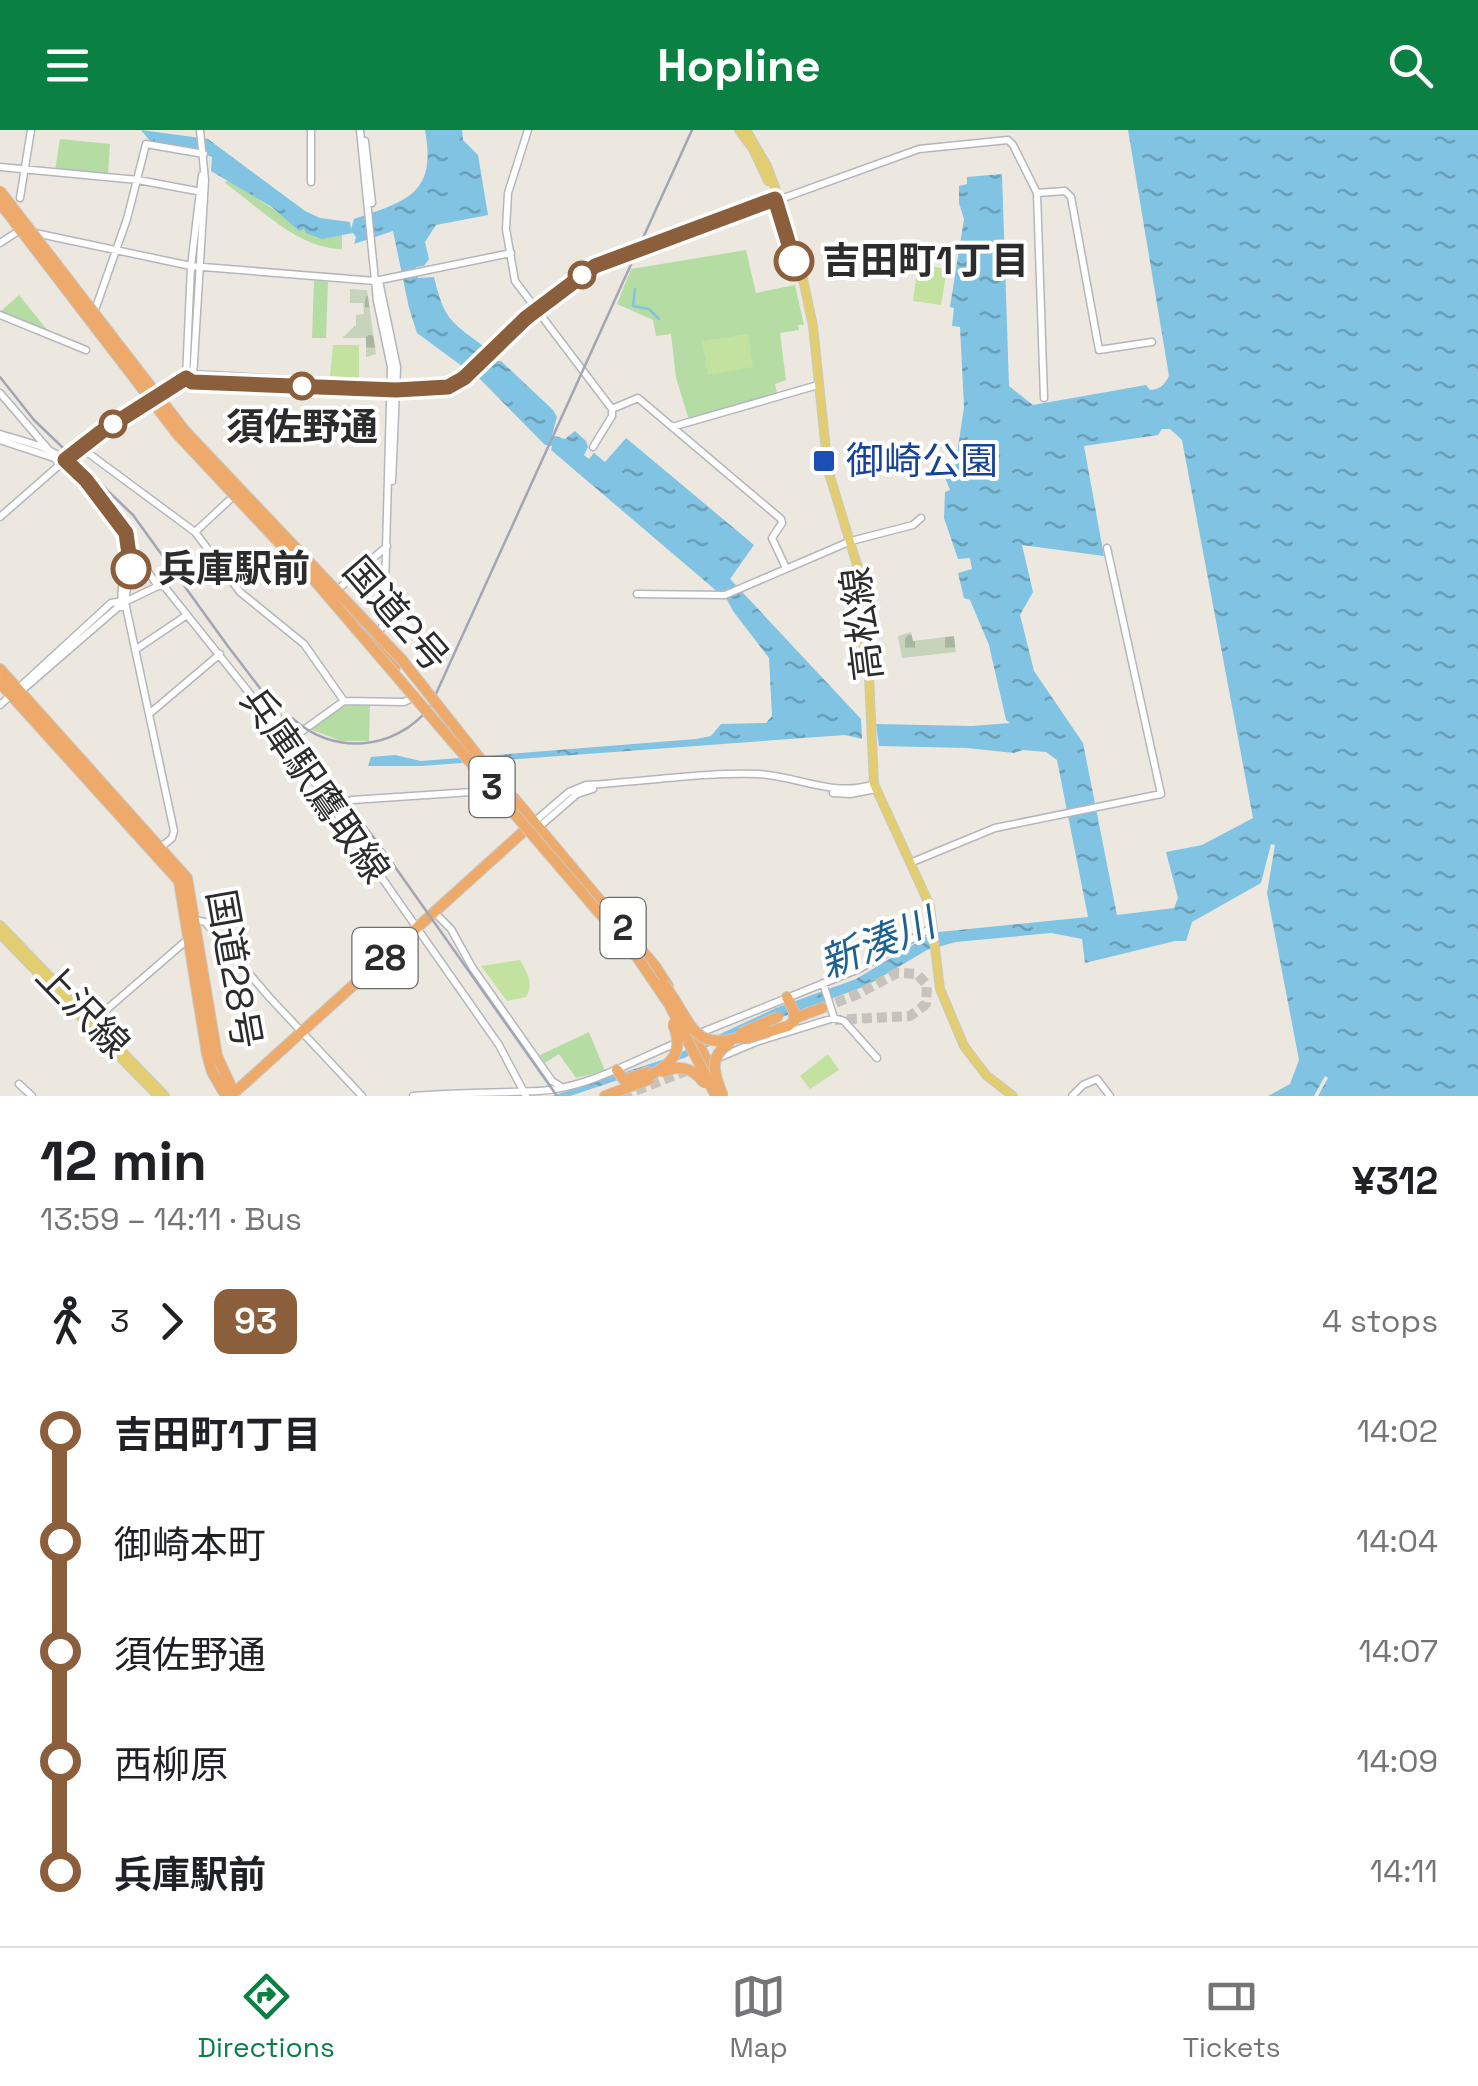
<!DOCTYPE html>
<meta charset="utf-8">
<style>
:root{--surface:#fff;--page:#f2f2f2;--text:#202124;--muted:#757577;--line:#e0e0e0;--accent:#0b8043}
body{margin:0;font-family:"Space Grotesk","Noto Sans JP",sans-serif;background:var(--page);color:var(--text);height:100vh;display:flex;flex-direction:column;font-size:38px;white-space:nowrap}
*{box-sizing:border-box;margin:0}
p{font-size:32px;color:var(--muted)}
.icon{flex:none;width:55px;height:55px;fill:none;stroke:currentColor;stroke-width:2;stroke-linecap:round;stroke-linejoin:round}
.map{position:relative;height:966px;overflow:hidden}
.side{display:flex;flex-direction:column;background:var(--surface);flex:1}
.side>*{flex:none}
.badge{padding:0 20px;border-radius:15px;font-size:35px;line-height:65px}
.map>.badge{position:absolute;translate:-50% -50%;box-shadow:0 0 0 5px #fff}
.legs{display:flex;align-items:center;gap:15px;height:110px;padding:0 40px;font-size:32px}
.legs p{margin-inline-start:auto}
.head{display:flex;align-items:center;justify-content:space-between;height:170px;padding:0 40px}
h1{font-size:55px;font-weight:700;line-height:75px}
ul{padding:0 40px;list-style:none}
li{display:flex;align-items:center;gap:35px;height:110px;font-size:38px}
li i{display:grid;place-items:center;width:15px;height:100%;margin:0 12px;background:currentColor}
li i::after{content:'';width:25px;height:25px;margin:-12px;border:8px solid;border-radius:50%;background:var(--surface)}
li p{margin-inline-start:auto}
li:first-child i{background:linear-gradient(#0000 50%,currentColor 0)}
li:last-child i{background:linear-gradient(currentColor 50%,#0000 0)}
header{display:flex;justify-content:space-between;align-items:center;height:130px;padding:0 40px;background:var(--accent);color:#fff;font-size:45px;font-weight:700}
.tab-bar{display:flex;justify-content:space-around;align-items:center;height:140px;border-top:2px solid var(--line);background:var(--surface);font-size:28px;color:var(--muted)}
.tab-bar a{display:grid;justify-items:center;gap:5px}
.tab-bar .active{color:var(--accent)}
.map>svg:first-child{display:block}
</style>
<header><svg class="icon" aria-label="menu" viewBox="0 0 24 24"><path d="M4 6h16M4 12h16M4 18h16"/></svg>Hopline<svg class="icon" aria-label="search" viewBox="0 0 24 24"><circle cx="10" cy="10" r="6"/><path d="M15 15l6 6"/></svg></header>
<div class="map">
<svg width="1478" height="966" viewBox="0 0 1478 966">
<defs>
<pattern id="cemetery-stones" width="16" height="16" patternUnits="userSpaceOnUse" patternTransform="scale(2.5)"><rect width="16" height="16" fill="#c5d4ba"/><path d="M2 7V4a2 2 0 0 1 4 0v3zM10 15v-3a2 2 0 0 1 4 0v3z" fill="#a9b6a0"/></pattern>
<pattern id="water-ripples" width="26" height="14" patternUnits="userSpaceOnUse" patternTransform="scale(2.5)"><rect width="26" height="14" fill="#80c3e2"/><path d="M2 4q2-2 4 0t4 0M15 11q2-2 4 0t4 0" fill="none" stroke="#699fb7"/></pattern>
</defs>
<rect width="100%" height="100%" fill="#ece8e0"/>
<path fill="#b4dca3" d="M60 9 110 14 108 44 55 40Z
M228 49 305 100 342 105V119C298 119 259 77 225 53Z
M746 120 756 163 795 155 804 195H798L799 200 780 203 786 250 775 254 777 264 689 290 676 248 671 204 656 206 653 190 617 174 631 139Z
M314 150 328 152 326 208H312Z
M19 165 48 201 47 202 0 182Z
M370 575 369 611H341L310 599 344 576Z
M589 902 605 941 576 948 559 924 545 933 540 925Z"/>
<path fill="url(#cemetery-stones)" d="M350 159 367 160 376 224 366 227V208H342L356 195V185L364 184 363 173H350Z
M911 502 913 511 954 506 956 522 902 528 898 506Z"/>
<path fill="#c3e2a0" d="M918 134 947 139 941 175 913 171Z
M748 204 753 237 708 245 702 211Z
M333 215H359V248L330 246Z
M520 830C528 844 534 854 526 867L507 871 481 836Z
M828 924 839 940 810 959 800 946Z"/>
<path fill="url(#water-ripples)" fill-rule="evenodd" d="M141 0 208 9 305 81 320 88 350 92 351 99 354 89C406 71 437 65 425 0H462L463 10 478 25 488 85 436 95 425 112 429 129 424 136 416 137 418 148 434 147C444 189 450 191 483 216L482 220 493 231H501L553 280 557 287 552 305 565 309 575 301 586 311 588 317 584 325 589 329 594 323 605 332 626 308 754 415 730 449 861 589 862 609 845 605 421 636H368L371 627 395 625 421 631 696 609 711 606 721 594 766 593 772 586 769 528 733 481 723 462 719 463 551 320 552 316 545 315 481 250 417 203 409 178 393 101 354 114 356 107 353 103 322 109 306 103 304 99 299 101 272 77 211 41 212 27 188 17 150 11Z
M1128 0H1478V966H1318L1328 948 1325 946 1314 966H1268L1290 954 1299 930 1267 763 1275 715 1271 714 1261 753 1192 792 1186 811H1175L1085 833 1082 809 1051 803 956 812 927 820 868 855 729 907 684 928 570 966H552L671 927 776 878 856 849 926 807 939 802 1088 787 1057 630 1046 622 1023 620 1014 623 967 618 879 616 876 594 972 596 1010 593 1006 590 989 515 970 470 964 468 958 443 972 439 970 428 958 429 944 388 945 362 950 360 944 345H954L964 277 960 197 952 196 954 178 950 177 964 89 959 73V56L967 54V47L1002 44 1009 256 1033 275 1146 255 1150 260C1161 259 1164 255 1169 246ZM1162 299H1170L1182 310 1253 688 1202 715 1166 722 1178 768 1174 778 1117 785 1083 613 1034 541 1020 485 1033 462 1022 415 1104 426 1084 316 1158 305Z"/>
<g fill="none" stroke-linecap="round" stroke-linejoin="round">
<path stroke="#80c3e2" stroke-width="2.5" d="M635 159 633 176 649 179 659 189"/>
<path stroke="#c6c2bc" stroke-width="10" stroke-dasharray="10 5" stroke-linecap="butt" d="M822 878 856 865 897 843 917 844 927 855 926 874 910 886 835 890
M622 966 691 939"/>
<g stroke="#b4b6be" stroke-width="9">
<path id="secondary" d="M311 0V52
M360 0 377 171 391 237 384 493 378 504
M528 0 508 63 506 99 515 151 612 279
M365 11 372 73
M0 37 138 50 202 62
M20 68 31 0
M35 103 191 136 375 151 511 123
M0 113 20 100
M379 151 397 237 392 351
M95 180 127 89 146 14 204 24
M0 185 86 220
M522 187 594 130 651 110
M186 248 192 252 396 260 448 257 464 248 526 188 595 136 919 19 1008 10 1013 15 1037 63
M186 248 191 136 202 45
M193 248 205 50 200 0
M0 263 48 319
M1044 268 1037 63 1065 61 1071 67 1099 220 1152 212
M612 279 638 268 781 389 782 393 772 408 786 438
M672 297 818 255
M0 304C19 310 43 315 59 326 82 341 126 391 130 417 133 437 127 453 125 472L174 701 172 708 160 718
M0 310 54 328 89 360 109 388
M80 317 195 402
M593 317 612 286V279
M237 363 195 402 240 462 304 514 344 571 404 572 412 568
M0 387 80 317 193 244 405 256
M117 398C134 424 118 450 122 477
M130 416 158 456H164L274 594 499 915 526 966
M335 462 387 416
M637 464 725 465 851 411 913 395 921 388
M135 520 187 485
M20 562 124 472
M0 575 111 473 129 470 158 456
M149 584 220 524
M287 612 344 571
M833 663 850 664 876 659
M332 678 352 670 487 661 492 657
M534 692 569 662 586 655C642 652 703 642 758 644 798 646 834 668 874 654
M539 697 577 664 593 659
M910 733 995 698 1161 664 1107 418
M439 787 451 799 472 837 552 951 560 956
M191 789 205 792 270 868 362 966
M823 853 834 888 844 891 877 928
M91 893 187 810
M700 903 859 839 933 797
M718 928 756 912 834 888
M19 954 32 966
M413 966C455 962 497 963 539 961 588 958 634 930 679 912
M1072 966 1083 955 1097 949 1110 966"/>
</g>
<g stroke="#c8c8c8" stroke-width="10">
<path id="primary" d="M739 0 753 19 768 51
M746 0 767 36 795 112 813 196 828 340 865 461 874 654 930 776 940 859 964 916 986 945 1013 966
M859 453 863 514
M0 795 165 966
M0 804 158 966"/>
</g>
<g stroke="#c8c8c8" stroke-width="12">
<path id="highway" d="M366 504 395 537
M0 539 187 748 217 926 234 963 534 692
M0 553 179 751 207 924 212 942 226 966
M514 668 655 836 668 856
M798 887 822 878
M690 897 714 945
M768 902 788 896 794 891V882L787 867
M617 940 624 950 648 942
M605 966 650 949"/>
</g>
<use href="#secondary" stroke="#fff" stroke-width="6"/>
<use href="#primary" stroke="#e2ce70" stroke-width="8"/>
<use href="#highway" stroke="#edaa6b" stroke-width="10"/>
<path stroke="#a3a5b4" stroke-width="2.5" d="M0 247 34 290 133 385 227 515 381 717 557 966
M292 588C333 626 395 621 430 577L692 0"/>
<g stroke="#c8c8c8" stroke-width="12" stroke-linecap="butt">
<path id="highway-bridge" d="M0 61 185 301 402 530 516 674
M0 73 178 305 315 451 637 827 669 874 716 966
M663 853C693 891 690 925 747 905
M741 903 778 887
M745 909 768 902
M663 942C680 934 693 938 704 953
M649 946C674 933 684 921 673 894
M723 966C715 946 707 927 729 914"/>
</g>
<use href="#highway-bridge" stroke="#edaa6b" stroke-width="10"/>
</g>
<g fill="none" stroke-linecap="round" stroke-linejoin="round">
<g stroke="#fff" stroke-width="22">
<path id="line-1" d="M131 439 126 403 86 350 65 330 101 302 186 248 192 252 396 260 448 257 464 248 526 188 595 136 775 69 794 131"/>
</g>
<use href="#line-1" stroke="#8b5e3c" stroke-width="15"/>
</g>
<g fill="#fff" stroke="#8b5e3c" stroke-width="5">
<circle cx="794" cy="131" r="18"/>
<circle cx="582" cy="145" r="12"/>
<circle cx="302" cy="256" r="12"/>
<circle cx="113" cy="294" r="12"/>
<circle cx="131" cy="439" r="18"/>
</g>
<rect fill="#1a4fb4" stroke="#fff" stroke-width="4" x="812" y="319" width="24" height="24" rx="5"/>
<g text-anchor="middle" stroke-width="8" stroke-linejoin="round" paint-order="stroke">
<g fill="#fff" stroke="#6b6b6b" stroke-width="2.5">
<rect x="469.5" y="627" width="45" height="60" rx="8"/>
<rect x="600.5" y="768" width="45" height="60" rx="8"/>
<rect x="352.5" y="798" width="65" height="60" rx="8"/>
</g>
<g font-size="35" font-weight="bold" fill="#2c2c2c">
<text x="492" y="669">3</text>
<text x="623" y="810">2</text>
<text x="385" y="840">28</text>
</g>
<g font-size="38" font-weight="bold" fill="#2c2c2c" stroke="#fff" text-anchor="start">
<text x="822" y="144">吉田町1丁目</text>
<text x="302" y="310" text-anchor="middle">須佐野通</text>
<text x="158" y="452">兵庫駅前</text>
</g>
<g font-size="38" fill="#164399" stroke="#fff" text-anchor="start">
<text x="846" y="344">御崎公園</text>
</g>
<g font-size="38" fill="#2c2c2c" stroke="#fff">
<text transform="translate(396 484) rotate(49)" y="13">国道2号</text>
<text transform="translate(862 494) rotate(-97)" y="13">高松線</text>
<text transform="translate(315 655) rotate(55)" y="13">兵庫駅鷹取線</text>
<text transform="translate(234 839) rotate(80)" y="13">国道28号</text>
<text transform="translate(83 880) rotate(46)" y="13">上沢線</text>
</g>
<g font-size="40" font-style="italic" fill="#1d6290" stroke="#fff">
<text transform="translate(877 813) rotate(-22)" y="14">新湊川</text>
</g>
</g>
</svg>
</div>
<section class="side">
<div class="head"><div><h1>12 min</h1><p>13:59 – 14:11 · Bus</p></div><b>¥312</b></div>
<div class="legs"><svg class="icon" aria-label="walk" viewBox="0 0 24 24"><circle cx="13" cy="4" r="2"/><path d="M13 8l-2 6 4 7M11 14l-3 7M7 12l3-4h3l4 4"/></svg>3<svg class="icon" aria-label="forward" viewBox="0 0 24 24"><path d="M9 5l7 7-7 7"/></svg><b class="badge" style="background:#8b5e3c;color:#fff">93</b><p>4 stops</p></div>
<ul>
<li><i style="color:#8b5e3c"></i><b>吉田町1丁目</b><p>14:02</p></li>
<li><i style="color:#8b5e3c"></i><span>御崎本町</span><p>14:04</p></li>
<li><i style="color:#8b5e3c"></i><span>須佐野通</span><p>14:07</p></li>
<li><i style="color:#8b5e3c"></i><span>西柳原</span><p>14:09</p></li>
<li><i style="color:#8b5e3c"></i><b>兵庫駅前</b><p>14:11</p></li>
</ul>
</section>
<nav class="tab-bar">
<a class="active"><svg class="icon" aria-label="directions" viewBox="0 0 24 24"><path d="M12 3l9 9-9 9-9-9zM9 14v-3h6M13 9l2 2-2 2"/></svg>Directions</a>
<a><svg class="icon" aria-label="map" viewBox="0 0 24 24"><path d="M3 6l6-2 6 2 6-2v14l-6 2-6-2-6 2zM9 4v14M15 6v14"/></svg>Map</a>
<a><svg class="icon" aria-label="tickets" viewBox="0 0 24 24"><path d="M3 7h18v10H3zM15 7v10"/></svg>Tickets</a>
</nav>
